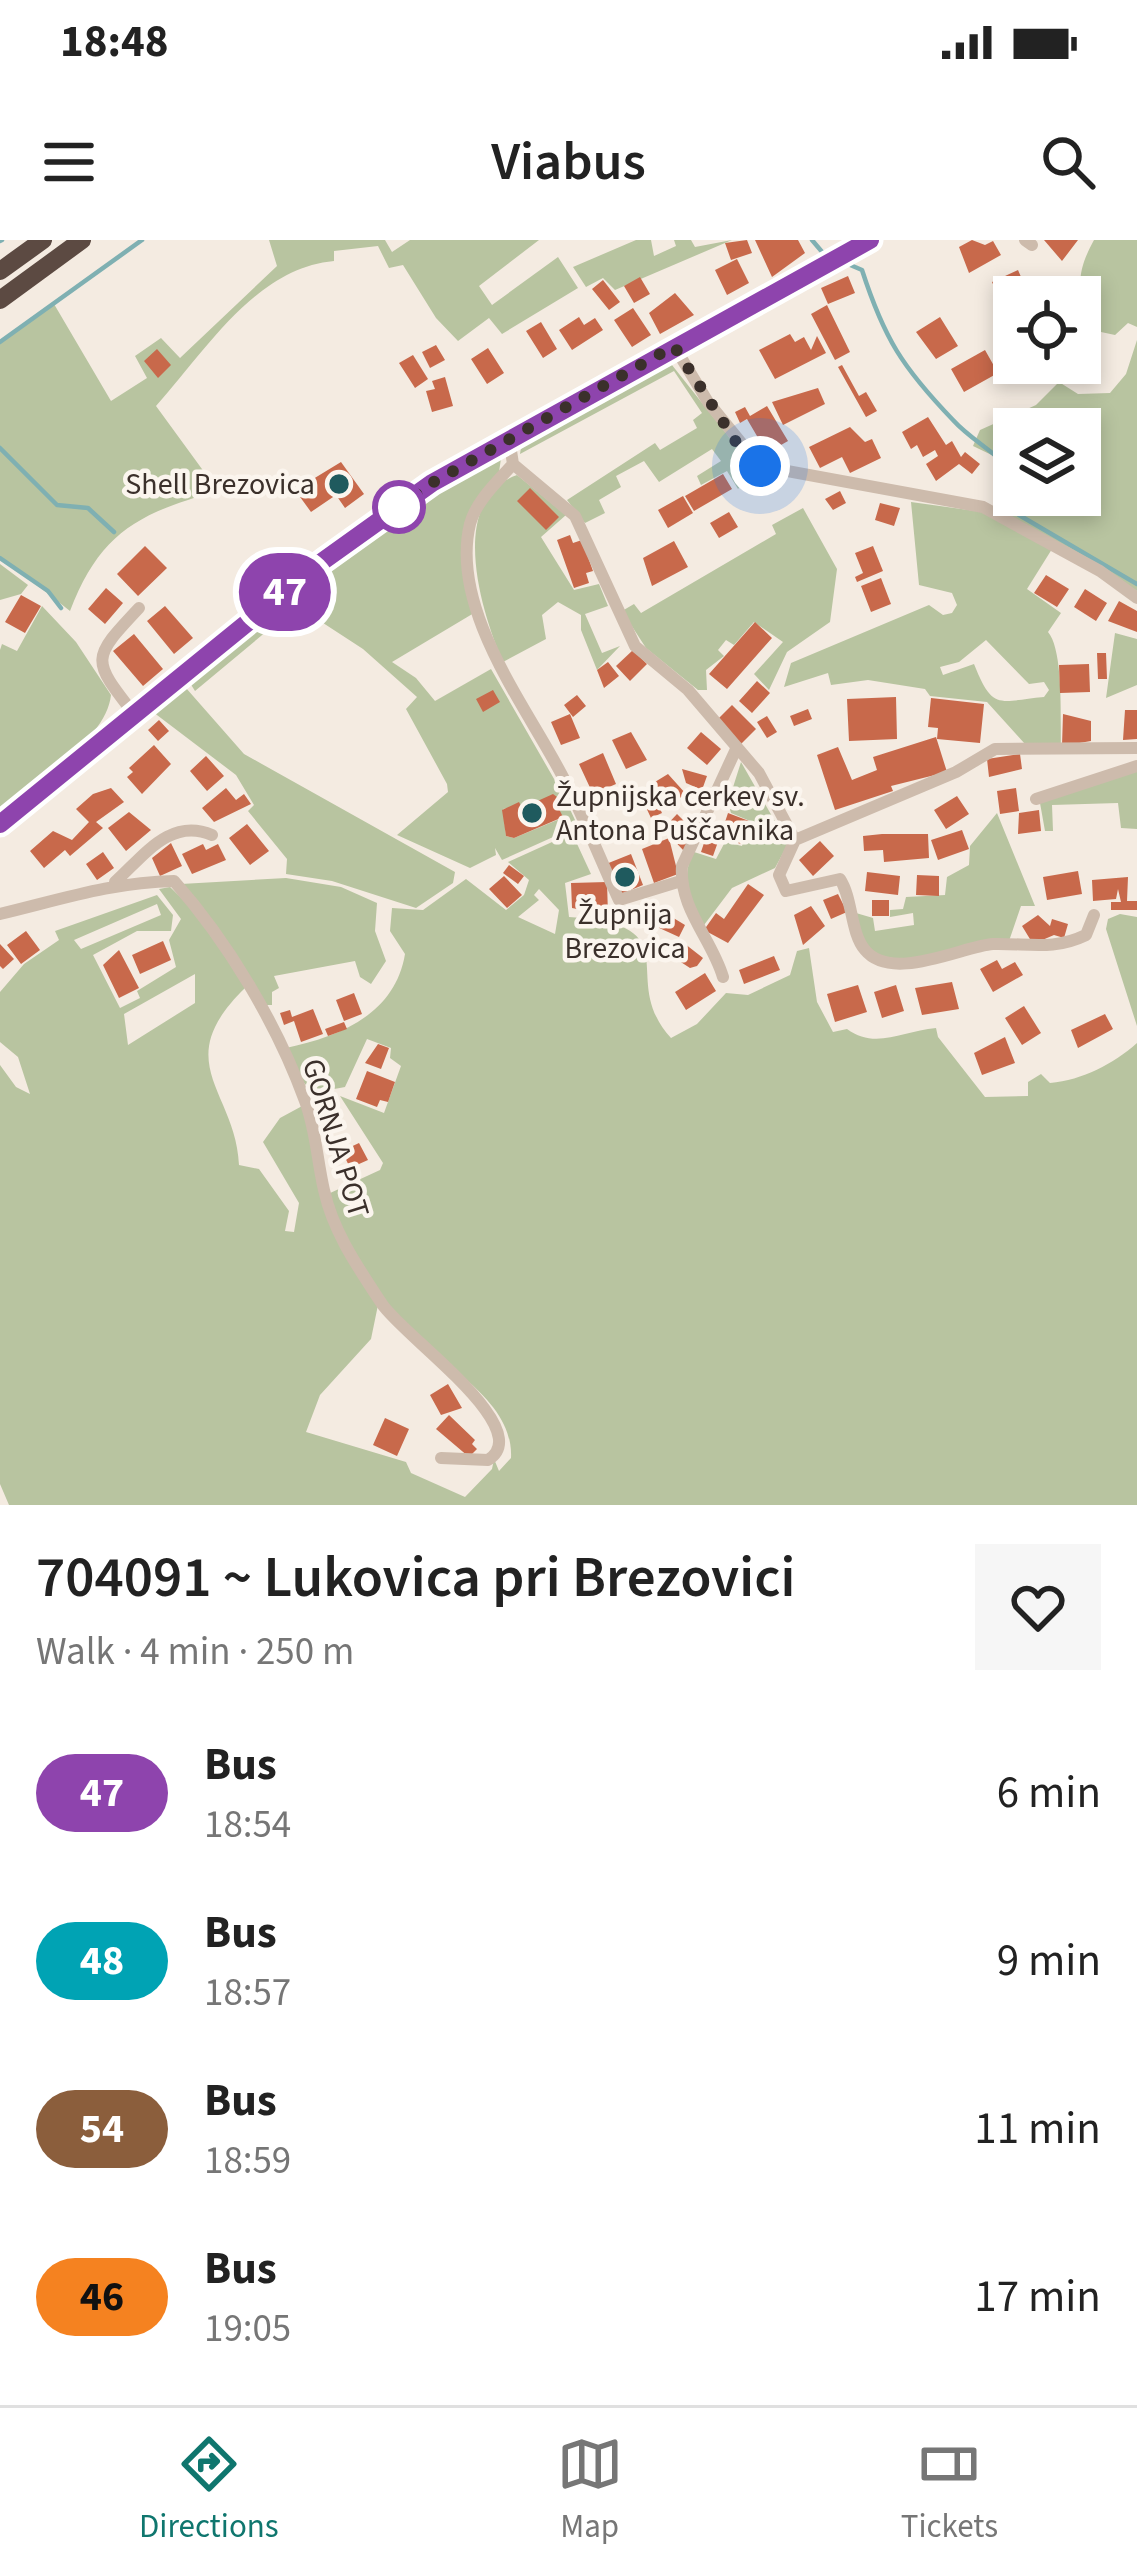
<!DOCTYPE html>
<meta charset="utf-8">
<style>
:root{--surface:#fff;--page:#f6f6f6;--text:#222;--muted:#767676;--line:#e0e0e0;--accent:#0f766e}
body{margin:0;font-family:"Source Sans 3",sans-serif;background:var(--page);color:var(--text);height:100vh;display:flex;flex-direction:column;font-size:45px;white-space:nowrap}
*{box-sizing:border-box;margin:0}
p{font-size:39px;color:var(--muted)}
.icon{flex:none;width:66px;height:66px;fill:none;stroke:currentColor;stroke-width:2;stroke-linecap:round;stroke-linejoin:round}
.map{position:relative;height:1265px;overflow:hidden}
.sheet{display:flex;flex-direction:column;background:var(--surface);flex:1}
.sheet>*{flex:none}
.badge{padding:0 24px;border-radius:39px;font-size:42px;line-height:78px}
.controls{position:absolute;left:993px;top:36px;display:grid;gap:24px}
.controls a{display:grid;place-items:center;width:108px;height:108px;border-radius:0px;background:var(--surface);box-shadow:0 6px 18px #0003;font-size:60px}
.you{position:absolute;width:60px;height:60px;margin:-30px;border:9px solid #fff;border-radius:50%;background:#1a73e8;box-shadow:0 0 0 18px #1a73e833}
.map>.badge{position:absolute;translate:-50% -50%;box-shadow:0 0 0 6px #fff}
.round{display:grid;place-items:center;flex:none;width:126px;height:126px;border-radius:0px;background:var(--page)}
.overview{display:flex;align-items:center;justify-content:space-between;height:204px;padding:0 36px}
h1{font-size:57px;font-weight:600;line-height:90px}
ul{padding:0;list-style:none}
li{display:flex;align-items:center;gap:36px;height:168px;padding:0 36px}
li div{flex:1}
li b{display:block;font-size:45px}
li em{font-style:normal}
li .badge{min-width:132px;font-weight:700;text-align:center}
.status{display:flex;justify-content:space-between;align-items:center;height:84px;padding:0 60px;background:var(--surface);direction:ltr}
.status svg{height:33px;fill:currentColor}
header{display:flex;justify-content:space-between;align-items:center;height:156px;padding:0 36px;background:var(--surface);font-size:54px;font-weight:600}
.menu{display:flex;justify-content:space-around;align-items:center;height:168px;border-top:3px solid var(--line);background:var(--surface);font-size:33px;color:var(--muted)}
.menu a{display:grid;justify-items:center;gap:6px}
.menu .selected{color:var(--accent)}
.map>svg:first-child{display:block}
</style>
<div class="status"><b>18:48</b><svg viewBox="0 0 49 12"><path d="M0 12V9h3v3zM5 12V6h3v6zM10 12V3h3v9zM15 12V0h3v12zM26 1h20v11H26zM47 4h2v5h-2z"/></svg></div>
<header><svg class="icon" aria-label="menu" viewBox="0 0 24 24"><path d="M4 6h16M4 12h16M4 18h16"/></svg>Viabus<svg class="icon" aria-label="search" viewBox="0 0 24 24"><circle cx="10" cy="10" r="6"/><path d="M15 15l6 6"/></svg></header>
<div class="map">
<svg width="1137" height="1265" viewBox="0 0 1137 1265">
<rect width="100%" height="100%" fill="#f4ebe1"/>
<path fill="#b8c4a0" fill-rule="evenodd" d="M269 0H385L392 12 410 0H539L479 46 492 65 558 17 578 48 502 94 489 78 458 101 436 78 403 25 389 28 378 6 334 11V21C255 28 205 112 156 166L218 251C138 273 100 293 70 371L0 316V103L54 64 111 161 147 138 135 116 161 98 180 118 277 26Z
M636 0H651L654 16 676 6 674 0H691L695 7 732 0 615 50 603 38 586 47 573 27Z
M1094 0H1137V87L1128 83 1115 95 1101 92C1077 58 1073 38 1094 0Z
M1137 100V351L1001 272 1011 236 1000 219 973 206 980 190 1036 165 1059 142 1078 154 1110 153 1126 134ZM1014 189H1080V255H1014Z
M668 120 756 231 738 249 727 231 701 245 697 236 721 221 712 209 659 242 644 221 616 236 621 247 599 260 605 273 585 283 567 260 655 203 660 210 697 188 693 180 702 173 674 131 520 214 522 201Z
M502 212 499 232 466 286 474 373 392 422 416 438 435 461 491 429 565 558 503 569 506 596 514 598 562 578 559 569 568 565 575 580 571 589 502 620 495 608 496 615 470 628 397 595 448 552 447 544 406 469 417 457 363 409 297 366 195 451 190 443 374 296Z
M517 235 566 275 541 297 574 350 599 344 608 366 585 374 602 413 620 406 597 430 581 390V375L558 362 542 375 546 399 503 422C482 374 446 260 517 235Z
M911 262 983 272 1052 309 1027 349 1061 373 1048 392C1064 411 1060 480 1061 507L1025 504 987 462 930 456 925 449 868 440 831 445 828 433 784 447 791 423 929 365 943 375 952 373 957 365 952 353 919 345ZM986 400 1029 444 1044 442 1049 450 1044 457C999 461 993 472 974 424L943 435 940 427 959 422Z
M803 268 837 329 830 382 787 412 769 450 754 434 783 402 754 382 734 405 726 400 718 410 724 416 706 430 707 450H698L646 408 622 371 634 364 641 373 776 294 772 285Z
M0 324 28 345 21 354 0 360Z
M42 366 76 402 111 455C106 501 35 541 0 569V410L2 404 17 411Z
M1115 393 1137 399V445L1106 458Z
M179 448H186L244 514 455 632 453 643 416 668 332 641 286 634 287 619 248 571 254 565 236 535 153 472Z
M741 522 788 604 775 628 732 648 701 689C692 663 679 637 694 612L716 619 725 602 742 606 750 581 731 573 728 563Z
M1137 529V589L1121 588 1118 563 1052 565 1053 591H1045L1040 563Z
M997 573 1035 666H1021L1009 701C980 708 892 733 869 708 861 699 859 685 856 673L873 678 875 691 914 685 913 673 890 677V670L903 669 906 657 945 655 947 637 969 625 970 606Z
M572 593 591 634 565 643 569 677C694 685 616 738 671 798L697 784 726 753 748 755 790 735 797 711 809 708 817 762 833 792 847 789C875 810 903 791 936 788L938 797 985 857 1028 856V842L1041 834 1050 843C1083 840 1113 824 1137 803V1265H9L0 1244V825L16 847 30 854 18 817 0 802V752L24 724 59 700 55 691 157 655 173 675 171 691H137L93 715 120 768 140 758 137 751 176 727 169 700 181 679 159 649 170 647 199 675 245 748C168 823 236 851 239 925L259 929 289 971 285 991 294 992 299 963 263 902 280 878 304 865 331 986 378 1065 371 1099 320 1155 306 1192 406 1222 411 1233 465 1257 492 1229 494 1219 499 1231 511 1218C514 1158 437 1124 402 1084 369 1047 346 1000 328 954L380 930 383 923 340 856 384 873 401 826 390 818 391 808 367 799 345 847C301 856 303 844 286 808 338 797 395 775 405 714L390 691 392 668 423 670 466 639 506 670 524 655 529 640 508 622ZM539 649 559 670 555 694 518 677 539 660 534 655ZM157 664 161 675 81 709 74 700ZM195 734V763L128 805 124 774Z
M286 638 341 647 377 663 375 691 386 721 371 744 360 737 355 721 274 736 279 748 272 752V765H267L181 644Z
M1120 674 1137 677V786L1106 689 1108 679Z"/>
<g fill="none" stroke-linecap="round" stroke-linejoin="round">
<path stroke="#7fb0b2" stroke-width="4.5" d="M812 0 823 13
M0 1 2 0
M848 24 862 30C884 98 902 127 953 180 970 199 994 211 1011 230L1010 261 1019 275 1137 344
M0 102 142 0
M0 208 57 265 88 268 114 292
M0 318 48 351 61 368"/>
</g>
<path fill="#c8694b" d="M747 0 752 13 731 20 725 3Z
M755 0H798L805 13 772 37Z
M972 0 985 5 993 1 1001 15 969 33 959 7Z
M1044 0H1078L1062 21Z
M737 19 749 43 727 55 715 30Z
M1018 30 1028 53 1014 57V64L1004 69 992 42Z
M848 36 855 53 828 64 821 48Z
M640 37 650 54 634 63 624 46Z
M603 40 620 62 609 70 592 49Z
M675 53 694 75 660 94 649 73Z
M827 65 850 112 835 120 811 74Z
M633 68 651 95 632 107 614 80Z
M579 77 584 85 595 78 603 90 572 110 559 90Z
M940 77 958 106 936 119 916 92Z
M541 82 557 109 543 118 526 91Z
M790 94 795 102 804 97 811 110 817 96 826 113 775 139 759 110Z
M1014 95V123L1005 128 993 106Z
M436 105 445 120 430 128 422 112Z
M488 108 504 133 487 144 471 119Z
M157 109 171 125 158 138 144 121Z
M985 110 998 133 964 152 951 129Z
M413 115 428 139 415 148 399 123Z
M842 125 859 156 866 152 877 171 866 177 838 127Z
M445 137 453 166 432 172 426 151 435 149 432 141Z
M818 148 825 164 783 185 772 162Z
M767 166 788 201 767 213 747 179 740 183 735 172 745 167 750 176Z
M928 177 946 205 952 201 961 217 965 212 980 224 972 234 959 224 936 241 926 224 938 216 935 210 923 217 917 205 911 209 902 192Z
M850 187 865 202 872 199 881 218 850 233 842 217 820 228 809 207Z
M341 222 364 254 345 268 336 255 311 272 295 250Z
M723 234 732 249 694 271 685 256Z
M530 248 559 277 546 290 517 261Z
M840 251 846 263 833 270 825 259Z
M683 256 693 273 668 288 658 270Z
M880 263 900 268 894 286 875 280Z
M729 272 738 287 719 298 710 283Z
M570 295 573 303 582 300 593 331 586 333 589 343 574 348 557 300Z
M674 301 688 327 652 346 643 318Z
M145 306 167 328 138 356 117 334Z
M873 306 883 331 857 342 855 337 863 333 855 313Z
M1046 335 1069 349 1057 367 1034 353Z
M881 338 891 364 871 372 861 346Z
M106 348 123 363 105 384 88 369Z
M1085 349 1107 363 1096 381 1074 367Z
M21 355 41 366 25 393 5 382Z
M1119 361 1137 371V392L1108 381Z
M165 366 193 398 174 414 147 381Z
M755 382 772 398 727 449 709 434Z
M134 394 163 429 143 446 113 411Z
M633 410 647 424 630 441 616 426Z
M1097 413H1106L1107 439H1098Z
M608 422 619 436 604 448 597 430Z
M1089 424 1090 452 1060 453 1059 425Z
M757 441 770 453 752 473 739 461Z
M493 450 500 462 483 472 476 459Z
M577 455 586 466 573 477 564 465Z
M896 457 897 499 849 501 847 459Z
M931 458 984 464 980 503 937 499 938 488 928 487Z
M732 465 756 489 740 505 716 481Z
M808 469 812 479 794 486 790 476Z
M1125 470H1137V499L1123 500Z
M570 474 580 498 561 505 551 482Z
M1063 474 1091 481V501L1062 506Z
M767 476 777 492 767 498 757 482Z
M159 480 169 491 158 501 148 490Z
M631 492 647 520 626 529 612 500Z
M701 492 721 509 707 525 687 508Z
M936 497 947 532 891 546 893 551 835 570 817 515 838 507 852 540 877 530 873 517Z
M154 505 171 524 142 554 127 537 133 532 129 528Z
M603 513 616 544 593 554 579 524Z
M1020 514 1022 529 989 537 987 519Z
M206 516 224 536 207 551 190 531Z
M682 529 707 536 702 550 686 543Z
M668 534 686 554 664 568 650 545Z
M111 548 124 562 96 582 103 588 70 616 65 610 44 628 30 611 53 591 72 600 89 582 76 569 93 554Z
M226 548 236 560 244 554 251 564 214 582 202 568Z
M1016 548 1019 571 1000 574 997 551Z
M553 554 568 565 559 569 563 577 514 598 506 596 502 570 519 562 522 568Z
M957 556 969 574 946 589 934 570Z
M655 558 662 573 651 578 644 563Z
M1039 570 1041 591 1018 594 1019 573Z
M129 572 151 590 126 611 108 588Z
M728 573 749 581 741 604 720 597Z
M677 574 696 593 684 611 663 589Z
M247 584 269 611 250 625 229 598Z
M962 590 969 609 938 620 931 600Z
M707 594 719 599 713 616 701 612Z
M882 594H928L929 618 884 622 883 610 864 611 863 596Z
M669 598 678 634 654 643 642 609Z
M820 601 834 616 813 636 799 620Z
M171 603 182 626 160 636 152 618Z
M203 604 206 610 218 604 226 620 192 634 182 614Z
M103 612 114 628 97 640 86 624Z
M631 614 643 645 619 655 606 624Z
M509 625 524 636 518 644 503 633Z
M1078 631 1082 654 1047 660 1043 637Z
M867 632 900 636 898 655 865 651Z
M917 635 939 636V656L916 655Z
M504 636 522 655 507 668 489 649Z
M1128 637 1127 661H1137V670H1111V662H1121L1118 649 1116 659 1093 661 1092 640Z
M607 642 608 675 572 668 571 643Z
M748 644 764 655 728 703 704 690 716 673 724 679Z
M838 654 847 672 831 679 823 660Z
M872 660H889V676H872Z
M652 665 685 685 679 697 644 681Z
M811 666 825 686 803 705 794 675Z
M1038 675 1050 686 1052 679 1068 684 1064 698 1054 695 1033 704 1022 686Z
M26 691 40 710 21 724 7 705Z
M680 700 703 718 697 726 690 728 670 715Z
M163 701 171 720 140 734 132 715Z
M0 704 14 719 3 729 0 726Z
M119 710 139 748 119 758 103 725Z
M774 716 780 730 744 744 739 730Z
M997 720 1002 729 1015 722 1023 735 993 752 980 729Z
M705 733 716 751 686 770 675 752Z
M952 742 959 769 922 775 915 748Z
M858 745 867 772 835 782 827 754Z
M896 745 904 771 882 778 874 752Z
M354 753 362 774 344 781 336 760Z
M1024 766 1041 793 1022 805 1005 778Z
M313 769 323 794 301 802 294 781 284 785 280 773 290 770 292 777Z
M1105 774 1113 789 1078 808 1071 790Z
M344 782 347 789 328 796 325 789Z
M1005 797 1015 823 982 835 974 813Z
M378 804 389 808 381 829 365 823Z
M367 831 395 842 388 862 380 860 377 867 356 859Z
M359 903 368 920 350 928 342 911Z
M448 1144 462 1168 441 1175 430 1155Z
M449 1175 475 1200 472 1204 477 1209 469 1217 436 1189Z
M385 1178 409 1189 397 1216 373 1205Z"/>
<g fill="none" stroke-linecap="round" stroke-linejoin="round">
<path stroke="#cdbbac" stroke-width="12" d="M1025 0 1032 5
M674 106 708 162 760 226 983 267 1100 331 1137 358
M509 198 513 224 575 276 635 406 688 450 759 533 795 600 779 635 786 651 840 639C853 659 850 692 865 710 892 743 963 706 993 704 1028 703 1053 711 1086 695L1094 675
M513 224C498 241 476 261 470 284 449 371 530 471 565 541 585 580 601 621 619 660L681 641
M134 474C91 419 91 419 139 368
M1036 559 1137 526
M795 600 956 532 995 509 1137 508
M115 642C144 616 170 577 212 595
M0 674C59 660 113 642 174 641 228 702 277 784 305 861 316 890 317 920 324 950 333 992 359 1029 382 1064 404 1097 538 1189 488 1220L441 1218
M723 737C712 699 679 669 682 626L737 507"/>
<path stroke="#7d675c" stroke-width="16" d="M0 584 323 321 432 243 870 0"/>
<path stroke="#5c4a42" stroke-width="18" d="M0 31 43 0
M0 60 82 0"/>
</g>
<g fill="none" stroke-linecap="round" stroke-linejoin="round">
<g stroke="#fff" stroke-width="27">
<path id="line" d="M0 584 323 321 432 243 870 0"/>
</g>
<use href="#line" stroke="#8e44ad" stroke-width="18"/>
<path stroke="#3b302b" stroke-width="12" stroke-dasharray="0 21.6" d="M399 267 432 243 674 106 738 205 760 226"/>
</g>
<g fill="#1f5a5e" stroke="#fbf5ee" stroke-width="4.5">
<circle cx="339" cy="244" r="12"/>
<circle cx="532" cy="573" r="12"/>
<circle cx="625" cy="637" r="12"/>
</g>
<circle fill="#fff" stroke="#8e44ad" stroke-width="6" cx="399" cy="267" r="24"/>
<g text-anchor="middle" stroke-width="9" stroke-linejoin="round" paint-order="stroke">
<g font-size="30" fill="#3b302b" stroke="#fbf5ee" text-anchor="end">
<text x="315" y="254">Shell Brezovica</text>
<text x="556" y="566" text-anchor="start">Župnijska cerkev sv.<tspan x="556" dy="34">Antona Puščavnika</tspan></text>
<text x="625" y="684" text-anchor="middle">Župnija<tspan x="625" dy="34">Brezovica</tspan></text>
</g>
<g font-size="30" fill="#3b302b" stroke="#fbf5ee">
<text transform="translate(336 898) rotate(73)" y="10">GORNJA POT</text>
</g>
</g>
</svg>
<div class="controls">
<a><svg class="icon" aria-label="locate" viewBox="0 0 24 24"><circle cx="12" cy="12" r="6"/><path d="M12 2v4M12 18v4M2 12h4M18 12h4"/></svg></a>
<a><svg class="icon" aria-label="layers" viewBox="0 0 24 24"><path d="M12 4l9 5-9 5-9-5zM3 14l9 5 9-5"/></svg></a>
</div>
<div class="you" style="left:760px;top:226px"></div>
<b class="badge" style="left:285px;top:352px;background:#8e44ad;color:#fff">47</b>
</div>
<section class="sheet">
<div class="overview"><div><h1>704091 ~ Lukovica pri Brezovici</h1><p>Walk · 4 min · 250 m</p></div><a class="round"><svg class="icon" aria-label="heart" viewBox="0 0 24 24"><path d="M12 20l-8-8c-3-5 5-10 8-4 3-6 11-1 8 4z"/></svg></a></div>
<ul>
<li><span class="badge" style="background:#8e44ad;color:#fff">47</span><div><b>Bus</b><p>18:54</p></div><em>6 min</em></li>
<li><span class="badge" style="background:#00a3b4;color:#fff">48</span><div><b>Bus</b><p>18:57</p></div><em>9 min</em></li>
<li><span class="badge" style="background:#8b5e3c;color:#fff">54</span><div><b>Bus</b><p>18:59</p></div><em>11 min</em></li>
<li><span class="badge" style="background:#f58220;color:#111">46</span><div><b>Bus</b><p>19:05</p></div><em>17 min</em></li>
</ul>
</section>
<nav class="menu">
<a class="selected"><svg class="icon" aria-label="directions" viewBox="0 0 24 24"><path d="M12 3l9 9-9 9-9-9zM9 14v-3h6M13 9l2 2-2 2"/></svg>Directions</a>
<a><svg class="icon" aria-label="map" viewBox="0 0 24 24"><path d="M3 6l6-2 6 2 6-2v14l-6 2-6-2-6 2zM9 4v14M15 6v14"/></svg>Map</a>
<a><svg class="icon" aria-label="tickets" viewBox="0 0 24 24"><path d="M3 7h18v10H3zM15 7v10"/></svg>Tickets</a>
</nav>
